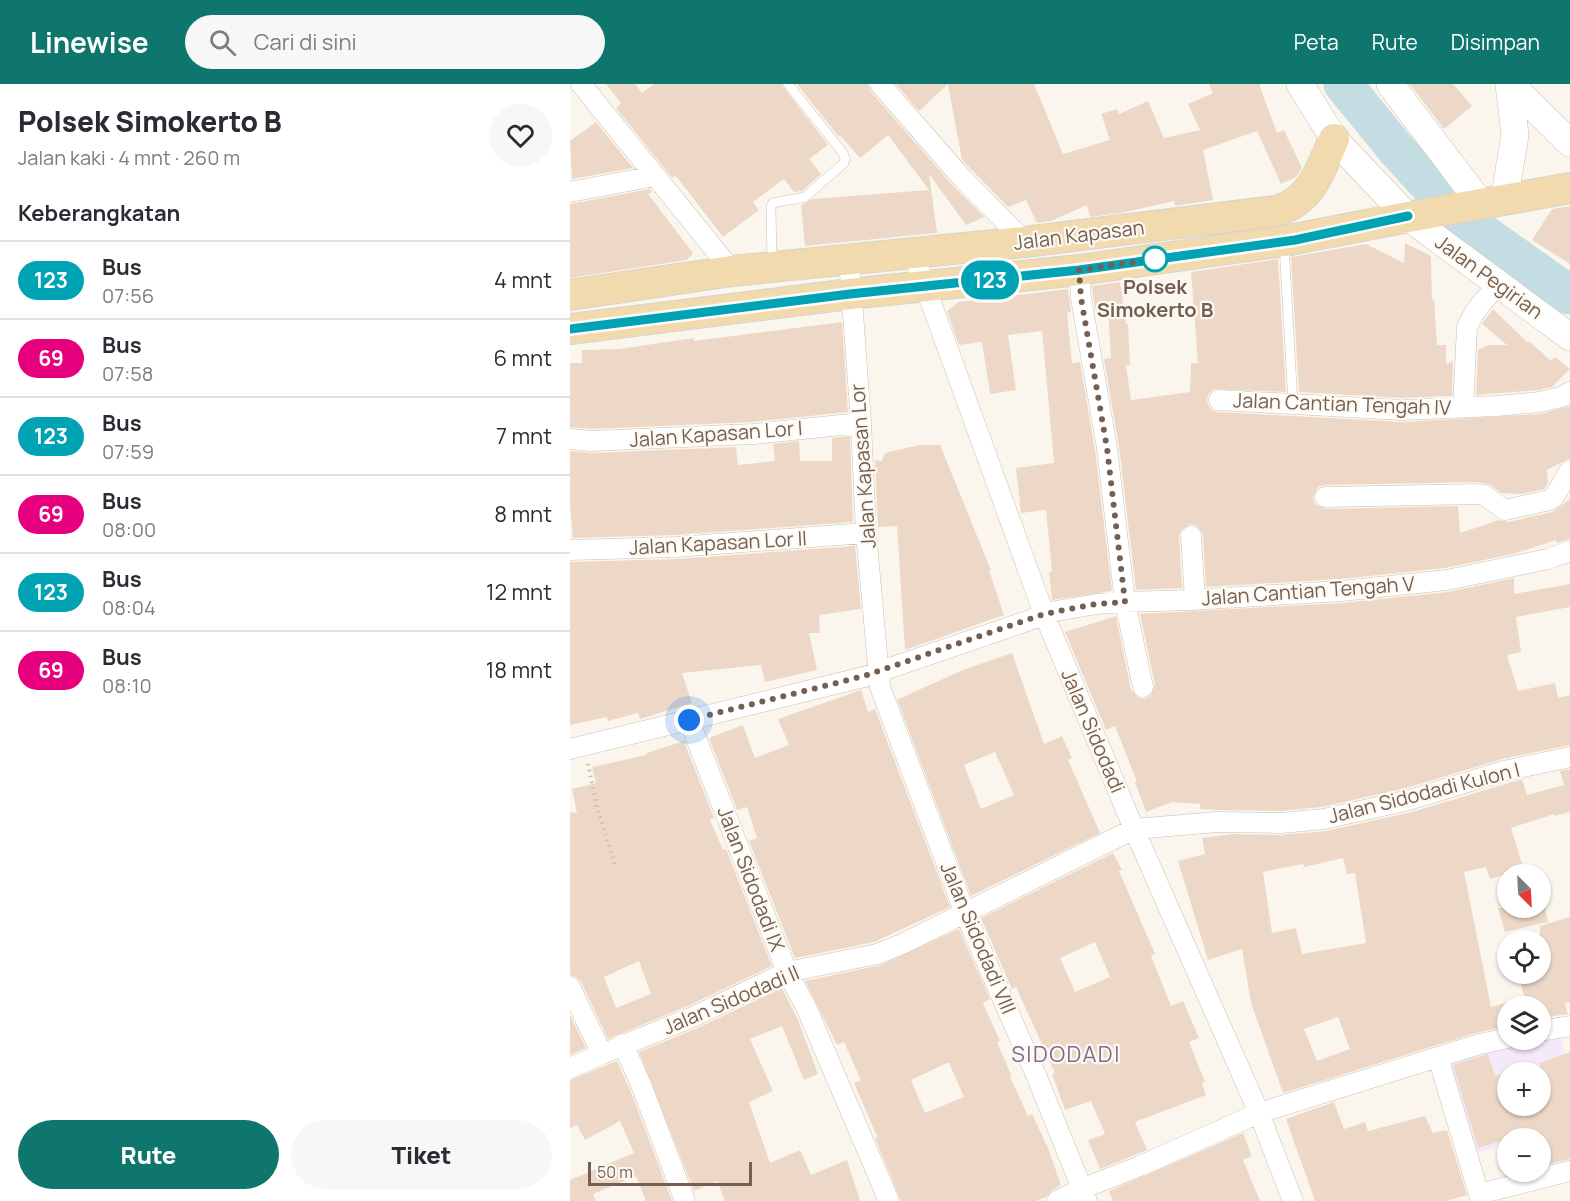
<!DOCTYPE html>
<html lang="id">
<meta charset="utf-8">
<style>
:root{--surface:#fff;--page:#f7f7f7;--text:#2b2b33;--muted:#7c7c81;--line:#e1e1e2;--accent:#0f766e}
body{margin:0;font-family:Manrope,sans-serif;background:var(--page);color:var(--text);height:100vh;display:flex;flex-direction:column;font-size:22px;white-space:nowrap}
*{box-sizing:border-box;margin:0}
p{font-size:20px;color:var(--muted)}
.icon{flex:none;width:33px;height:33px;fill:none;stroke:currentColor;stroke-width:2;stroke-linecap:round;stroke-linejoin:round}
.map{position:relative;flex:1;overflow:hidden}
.drawer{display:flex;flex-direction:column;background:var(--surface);width:570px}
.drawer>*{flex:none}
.badge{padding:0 12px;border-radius:20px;font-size:21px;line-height:39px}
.needle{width:39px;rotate:156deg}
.tools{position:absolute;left:927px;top:780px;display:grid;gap:12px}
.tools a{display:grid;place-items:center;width:54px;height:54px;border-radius:50%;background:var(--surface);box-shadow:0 2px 4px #0004;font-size:30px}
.scale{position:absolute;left:18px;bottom:15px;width:164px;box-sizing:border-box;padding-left:6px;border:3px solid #745f52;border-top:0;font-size:16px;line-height:21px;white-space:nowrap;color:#745f52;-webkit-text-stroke:4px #fdfaf3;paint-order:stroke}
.you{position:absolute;width:30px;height:30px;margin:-15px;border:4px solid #fff;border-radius:50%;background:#1a73e8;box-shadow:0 0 0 9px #1a73e833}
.map>.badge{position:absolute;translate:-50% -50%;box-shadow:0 0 0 3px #fff}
h2{padding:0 18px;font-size:22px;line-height:54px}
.round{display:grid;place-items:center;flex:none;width:63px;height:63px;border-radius:32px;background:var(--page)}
.head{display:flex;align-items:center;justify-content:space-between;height:102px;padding:0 18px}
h1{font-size:28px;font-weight:800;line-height:45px}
.primary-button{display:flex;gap:12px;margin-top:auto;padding:12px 18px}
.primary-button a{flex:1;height:69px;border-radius:36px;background:var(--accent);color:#fff;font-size:24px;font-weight:800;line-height:69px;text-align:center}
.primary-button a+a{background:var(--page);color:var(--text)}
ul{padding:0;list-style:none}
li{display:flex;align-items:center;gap:18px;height:78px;padding:0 18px;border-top:2px solid var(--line)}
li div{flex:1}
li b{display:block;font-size:22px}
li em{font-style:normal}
li .badge{min-width:66px;font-weight:700;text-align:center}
header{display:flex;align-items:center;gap:36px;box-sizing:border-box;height:84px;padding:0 30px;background:var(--accent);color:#fff}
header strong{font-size:28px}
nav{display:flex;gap:33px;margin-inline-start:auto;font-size:21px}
.search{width:420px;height:54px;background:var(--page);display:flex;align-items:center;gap:15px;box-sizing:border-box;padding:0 21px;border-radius:33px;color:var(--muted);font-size:22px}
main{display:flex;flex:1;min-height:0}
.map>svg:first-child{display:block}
</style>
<header>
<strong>Linewise</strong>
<div class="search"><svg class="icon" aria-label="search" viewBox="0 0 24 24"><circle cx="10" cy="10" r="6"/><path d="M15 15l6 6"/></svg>Cari di sini</div>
<nav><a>Peta</a><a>Rute</a><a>Disimpan</a></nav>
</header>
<main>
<section class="drawer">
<div class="head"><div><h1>Polsek Simokerto B</h1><p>Jalan kaki · 4 mnt · 260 m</p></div><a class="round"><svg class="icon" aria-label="heart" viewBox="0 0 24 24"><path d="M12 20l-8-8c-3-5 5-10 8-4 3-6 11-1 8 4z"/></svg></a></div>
<h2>Keberangkatan</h2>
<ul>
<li><span class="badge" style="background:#00a3b4;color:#fff">123</span><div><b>Bus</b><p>07:56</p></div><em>4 mnt</em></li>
<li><span class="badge" style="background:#e6007e;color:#fff">69</span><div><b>Bus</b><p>07:58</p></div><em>6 mnt</em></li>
<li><span class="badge" style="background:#00a3b4;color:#fff">123</span><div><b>Bus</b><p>07:59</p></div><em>7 mnt</em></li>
<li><span class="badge" style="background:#e6007e;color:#fff">69</span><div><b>Bus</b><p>08:00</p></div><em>8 mnt</em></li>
<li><span class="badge" style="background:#00a3b4;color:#fff">123</span><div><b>Bus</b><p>08:04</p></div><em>12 mnt</em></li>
<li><span class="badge" style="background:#e6007e;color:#fff">69</span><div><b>Bus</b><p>08:10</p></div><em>18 mnt</em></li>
</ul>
<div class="primary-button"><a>Rute</a><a>Tiket</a></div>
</section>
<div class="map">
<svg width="1000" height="1117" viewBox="0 0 1000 1117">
<rect width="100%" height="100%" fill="#fbf6ed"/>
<path fill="#f3e9f8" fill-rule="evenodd" d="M989 950 1000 983V1032L949 1046 951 1054H938L937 1060 902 1070 875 980ZM938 988H970V1022H938Z"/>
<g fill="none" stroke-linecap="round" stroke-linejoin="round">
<path stroke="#c3dde3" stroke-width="39" d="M773 0 826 65 883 128 1000 211"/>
</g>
<path fill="#edd8c8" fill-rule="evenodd" d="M36 0H65L72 9 84 0H211L258 61 239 75 251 90 232 107 224 108 214 95 183 118 189 126 153 153 106 92 102 94 46 24 51 19Z
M227 0H298L301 8 384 103 414 133 396 141 359 90 367 149 235 162 231 121 243 115 359 106 318 51 290 74 270 51 269 53Z
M326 0H464L493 70 540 56 531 30 547 25 549 30 578 17 594 54 630 46 618 20 643 9 639 0H689L707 49 714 46 732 84 726 93 711 100 687 47 633 66 643 116 605 122 604 117 551 129 520 133 517 121 481 137 467 139 456 116 438 123 392 76 378 0 349 27Z
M840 0H883L902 22 874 45Z
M26 38 63 84 2 95 0 57Z
M80 105 82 108 78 110 123 169 117 176 0 194V120Z
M1000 122V180L962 156 982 125Z
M835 159 861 172 862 217 864 215 867 261H876V280L883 277 882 312 832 314 729 308 721 173 796 160 834 179Z
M708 175 716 308 644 305 639 309 637 315 638 321 642 326 648 328 833 338 971 330 1000 322V374L977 386 978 399 974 405 952 410 931 409 921 401 908 398 755 401 748 403 743 413 745 420 755 425 888 422 890 449 929 436 938 438 982 428 1000 415V455L987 459 986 456 943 470 875 484 770 495 636 503 633 451 627 442 620 440 611 446 609 452 612 504 566 506 549 363 534 275 541 274 538 223 525 225 522 202 550 198 556 240H558L560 281H556L561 316 620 308 621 279H628L621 188Z
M498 205 501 228 497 229 502 279 510 278 525 366 542 507 482 516 479 488H482L476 426 451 429 446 384 484 379 472 247 438 251 446 306 420 310 412 258 389 261 377 227 388 218Z
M923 225 958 259 959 257 981 277 985 273 1000 285 982 303 968 306 906 311 908 266 919 261H937L912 240Z
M272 238 278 328 183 338 21 345 0 343V279H12V266L49 265 124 254V257Z
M280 352 283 438 105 451 3 454 0 420V367L22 369 166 363 168 381 205 377 203 360 229 357 230 377H262V354Z
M349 361H370L421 486H419L434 531 335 566 327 442 308 443 305 376 312 377 315 369Z
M285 462 291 525 249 531 250 549H239L247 586 195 598 191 581 112 589 122 619 70 635 68 629 38 637 37 633 0 641V478L107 475Z
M944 494V510L1000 500V523L946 533 951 568 937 571 948 607 985 599 988 614 1000 611V661L932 675 836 704 752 723 711 727 646 726 630 725V720L602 718 576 728 565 698H567L545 642 536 646 495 548 546 532 561 606 569 614 575 615 581 611 585 601 570 530 772 519 878 508Z
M442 569 474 660 492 652 502 674 498 676 530 749 401 812 327 615 337 612V611L393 586ZM425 668 444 711 411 725 394 681Z
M291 606 298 628 305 625 380 823 304 858 225 874 179 757 187 754 177 723 167 726 139 654 173 641 185 674 219 661 208 635Z
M114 657 144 734 140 736 153 766 156 765 202 882 120 921 38 955 11 898 6 893 0 891V728L7 729 2 705 26 699 22 683 77 671V669ZM69 877 81 910 46 924 34 893Z
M1000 685V728L984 732V730L941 744 954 786 920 795 916 783 894 788 921 923 938 918V942L906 949 713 1009 681 919 672 865 638 876 608 777 635 770 632 754 663 750 711 751 756 747 842 728 952 695 957 711 994 701 990 687ZM773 774 777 790 785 789 796 859 732 870 726 844 702 849 693 788 733 780 734 783ZM768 933 780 965 747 977 734 945Z
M543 769 552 786 549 787 585 870 581 872 601 922 613 917 629 954 619 958 635 998 632 999 636 1011 565 1038 577 1066 530 1085 518 1056 535 1050 521 1017 495 1026 482 990 485 989 446 903 442 905 411 834ZM525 858 540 893 505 908 490 874Z
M928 824H975L978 838 935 848Z
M1000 833V918L995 919 998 930 970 934V922H957L948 890H970V842Z
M389 845 420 915 413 919 430 957 427 958 442 993H440L458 1032 462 1030 478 1064 491 1101 481 1107 476 1113 466 1117H331L305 1054 308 1053 306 1050 284 999 291 996 274 958 267 961 235 897 311 881ZM377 979H379L394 1013 355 1029 341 996Z
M212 904 228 936 248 990 234 996 212 942 180 955 203 1007 179 1018 200 1079 230 1066 241 1091 277 1076 290 1117H155L147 1097 124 1107 69 968 130 943Z
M0 931 16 964 0 971Z
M1000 968V1075L970 1082V1054H949L948 1052 908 1064 883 981 918 970 925 992 938 989V1022H970V979Z
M47 977 61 1008 102 1117H76L66 1092 23 1110 26 1117H0V1096L64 1069 50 1037 15 1056 7 1041 0 1044V996Z
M764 1018 774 1045 795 1038 798 1047 855 1032 863 1049 877 1046 897 1111 876 1117H745L716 1035Z
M673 1049 682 1072 673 1076 690 1117H543L539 1107Z"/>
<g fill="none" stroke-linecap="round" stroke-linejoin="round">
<g stroke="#ccbfb3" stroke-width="10">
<path id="service" d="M714 161 723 320
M202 178 201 122 203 119 235 113 274 79 275 75 273 69 218 0"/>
</g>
<g stroke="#ccbfb3" stroke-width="21">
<path id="minor" d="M11 0 162 187
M310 0 393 95 455 158
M0 108 85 92
M343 169 474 530 564 745 689 1029 723 1117
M279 175 291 339 296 449 310 603 395 829 466 991 517 1117
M509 186 511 214 537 364 555 518 573 603
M649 316 832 326 926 322 970 318 991 313 1000 308
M893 323 897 244C904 226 915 214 929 201
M0 355 21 357 184 350 291 339
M755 413 908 410 914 411 935 426 979 416 984 413 1000 386
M621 452 625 516
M0 466 106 463 296 449
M119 636 217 888 236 923 319 1117
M0 665 294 593 486 527 527 520 555 518 620 516 771 507 877 496 978 475 1000 467
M0 903 32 970 125 932 217 888 307 870 332 860 564 745 647 738 711 739 754 735 839 716 934 687 1000 673
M970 947 1000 942
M53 960 72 1003 115 1117
M868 973 911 1117
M0 984 32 970
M909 1110 1000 1087
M487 1117 511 1105 570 1082 689 1029 910 960 938 954"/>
</g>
<g stroke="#cfc0b1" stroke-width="28">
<path id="secondary" d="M730 0 764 55 838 133 1000 253
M820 0 911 120
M940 0 1000 59
M934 116 945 51 939 0"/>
</g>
<g stroke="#d8d2cf" stroke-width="32">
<path id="primary" d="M0 211 162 187 455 158 706 127C742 117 750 86 764 55
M0 245 280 210 509 186 714 157 838 133 1000 104"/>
</g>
<path stroke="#d3bcaa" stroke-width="4" stroke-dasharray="1.5 4.5" stroke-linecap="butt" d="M18 680 27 723 45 782"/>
<use href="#service" stroke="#fff" stroke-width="9"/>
<use href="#minor" stroke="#fff" stroke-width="20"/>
<use href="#secondary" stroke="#fff" stroke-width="27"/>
<use href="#primary" stroke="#f1dbae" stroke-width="30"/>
</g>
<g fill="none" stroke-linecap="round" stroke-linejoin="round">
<g stroke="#fff" stroke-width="14">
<path id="line" d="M0 245 280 210 509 186 725 156 838 132"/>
</g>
<use href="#line" stroke="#00a3b4" stroke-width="9"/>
<path stroke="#745f52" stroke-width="6" stroke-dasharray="0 10.8" d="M119 636 294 592 474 530 526 520 555 518 537 364 511 214 509 186 585 175"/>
</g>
<circle fill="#fff" stroke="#00a3b4" stroke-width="3" cx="585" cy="175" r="12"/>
<g text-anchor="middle" stroke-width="4.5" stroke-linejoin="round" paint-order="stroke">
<g font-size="20" fill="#745f52" stroke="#fdfaf3">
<text transform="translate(509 151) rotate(-7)" y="7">Jalan Kapasan</text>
<text transform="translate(919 193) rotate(36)" y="7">Jalan Pegirian</text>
<text transform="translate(772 320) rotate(2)" y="7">Jalan Cantian Tengah IV</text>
<text transform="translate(146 350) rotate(-4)" y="7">Jalan Kapasan Lor I</text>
<text transform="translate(293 382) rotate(-94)" y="7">Jalan Kapasan Lor</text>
<text transform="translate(148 459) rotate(-3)" y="7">Jalan Kapasan Lor II</text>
<text transform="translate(738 507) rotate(-4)" y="7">Jalan Cantian Tengah V</text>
<text transform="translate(523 647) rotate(67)" y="7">Jalan Sidodadi</text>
<text transform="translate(854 709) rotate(-14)" y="7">Jalan Sidodadi Kulon I</text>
<text transform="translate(181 795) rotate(69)" y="7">Jalan Sidodadi IX</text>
<text transform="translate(408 854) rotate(67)" y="7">Jalan Sidodadi VIII</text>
<text transform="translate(161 916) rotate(-23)" y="7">Jalan Sidodadi II</text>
</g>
<g font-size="20" font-weight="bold" fill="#745f52" stroke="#fdfaf3">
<text x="585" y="210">Polsek<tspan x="585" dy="23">Simokerto B</tspan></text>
</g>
<g font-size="22" letter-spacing="1.5" fill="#846a8f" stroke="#fdfaf3">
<text x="496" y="978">SIDODADI</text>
</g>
</g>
</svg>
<div class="tools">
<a><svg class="needle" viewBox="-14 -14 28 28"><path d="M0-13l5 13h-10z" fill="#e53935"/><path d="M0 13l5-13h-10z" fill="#7c7c81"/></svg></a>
<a><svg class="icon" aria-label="locate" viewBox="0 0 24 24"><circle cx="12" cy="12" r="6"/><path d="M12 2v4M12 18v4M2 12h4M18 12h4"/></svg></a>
<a><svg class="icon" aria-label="layers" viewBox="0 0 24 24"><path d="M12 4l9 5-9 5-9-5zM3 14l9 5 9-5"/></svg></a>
<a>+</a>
<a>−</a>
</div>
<div class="scale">50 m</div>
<div class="you" style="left:119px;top:636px"></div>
<b class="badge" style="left:420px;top:196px;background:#00a3b4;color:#fff">123</b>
</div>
</main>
